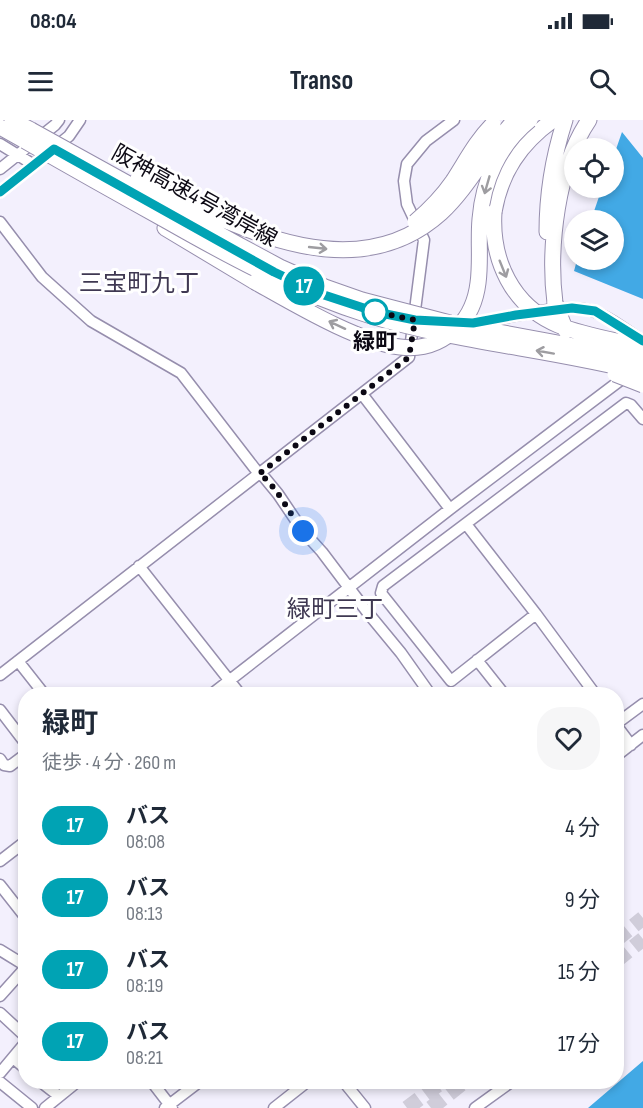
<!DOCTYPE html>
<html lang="ja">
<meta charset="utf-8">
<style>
:root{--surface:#fff;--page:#f6f6f7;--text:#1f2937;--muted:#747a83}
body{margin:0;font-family:"Sofia Sans Condensed","Noto Sans JP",sans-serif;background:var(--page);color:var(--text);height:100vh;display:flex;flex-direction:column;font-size:22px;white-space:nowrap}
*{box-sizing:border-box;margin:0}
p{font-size:20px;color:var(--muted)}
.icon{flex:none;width:33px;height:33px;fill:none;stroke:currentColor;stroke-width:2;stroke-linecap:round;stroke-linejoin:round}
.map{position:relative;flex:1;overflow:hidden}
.side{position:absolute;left:18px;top:567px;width:606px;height:402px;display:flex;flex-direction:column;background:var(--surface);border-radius:24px;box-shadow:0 3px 9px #0003}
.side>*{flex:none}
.badge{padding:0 12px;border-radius:20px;font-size:21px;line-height:39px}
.controls{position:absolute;left:564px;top:18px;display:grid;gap:12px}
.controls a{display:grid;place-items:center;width:60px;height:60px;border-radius:50%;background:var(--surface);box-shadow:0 3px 9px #0003;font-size:30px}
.you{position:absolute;width:30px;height:30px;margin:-15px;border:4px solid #fff;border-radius:50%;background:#1a73e8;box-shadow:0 0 0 9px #1a73e833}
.map>.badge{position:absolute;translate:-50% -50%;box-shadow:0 0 0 3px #fff}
.round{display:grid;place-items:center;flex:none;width:63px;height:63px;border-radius:24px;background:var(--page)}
.summary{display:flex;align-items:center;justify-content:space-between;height:102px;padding:0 24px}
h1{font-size:28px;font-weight:700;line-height:45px}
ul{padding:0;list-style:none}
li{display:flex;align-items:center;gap:18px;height:72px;padding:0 24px}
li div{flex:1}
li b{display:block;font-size:22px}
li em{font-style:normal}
li .badge{min-width:66px;font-weight:700;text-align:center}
.status{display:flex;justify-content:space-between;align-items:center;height:42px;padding:0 30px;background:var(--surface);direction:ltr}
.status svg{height:16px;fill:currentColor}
header{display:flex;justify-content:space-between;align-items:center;height:78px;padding:0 24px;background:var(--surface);font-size:27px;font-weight:700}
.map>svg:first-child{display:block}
</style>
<div class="status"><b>08:04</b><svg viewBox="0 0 49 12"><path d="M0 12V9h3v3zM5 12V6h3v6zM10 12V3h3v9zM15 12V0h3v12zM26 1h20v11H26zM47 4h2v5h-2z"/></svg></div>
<header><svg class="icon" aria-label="menu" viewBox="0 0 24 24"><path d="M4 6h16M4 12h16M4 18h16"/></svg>Transo<svg class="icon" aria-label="search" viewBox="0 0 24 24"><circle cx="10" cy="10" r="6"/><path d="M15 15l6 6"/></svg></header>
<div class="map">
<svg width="643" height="988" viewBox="0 0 643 988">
<rect width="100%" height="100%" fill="#f3f0fd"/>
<path fill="#42a9e5" d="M622 12 643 38V179L574 151 577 140H614V100H591L602 68H614V35Z
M643 941V988H588Z"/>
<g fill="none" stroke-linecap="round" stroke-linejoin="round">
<path stroke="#d0cdda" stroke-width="15" stroke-dasharray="15 8" stroke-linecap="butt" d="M616 820 643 798
M616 841 643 819
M407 988 442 962
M431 988 464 962"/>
<g stroke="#968ead" stroke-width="13">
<path id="minor" d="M0 24 34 45
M0 49 55 5 59 0
M0 72 69 16 80 0
M0 102 42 157 91 201 181 253 259 354 264 357 278 374 303 411 322 432 368 493 401 533 430 574
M470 203C504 201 563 180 595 192 612 198 628 212 643 221
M362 274 450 389
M466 404 536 494 595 574
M139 446 240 574
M536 494 451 561 381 473 383 466 626 283 631 285 643 299
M477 540 504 574
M18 541 44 574
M0 555 409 237 424 120 407 84 404 61 407 44 426 21 454 0
M212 574 450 389 626 256
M0 590 26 624
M616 604 643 584
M616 605 631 625
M616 636 643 615
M0 639 4 645 10 646 26 634
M0 741 26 721
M0 765 26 798
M0 830 26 846
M0 876 26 847
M0 893 26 917
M13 938 26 949
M0 953 26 922
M0 962 32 988
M41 962 59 976
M152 962 172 988
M344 962 365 988
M45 988 77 962
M165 988 199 962
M274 988 307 962
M475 988 511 962"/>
</g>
<g stroke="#968ead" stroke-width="17">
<path id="highway" d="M12 0 31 10
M0 7 25 21
M494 92C501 52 520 24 553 0
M165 108 255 162
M547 112C547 73 553 37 565 0
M555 183C548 128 557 47 589 0"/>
</g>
<use href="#minor" stroke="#fff" stroke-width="10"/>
<use href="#highway" stroke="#fff" stroke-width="15"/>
<g stroke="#968ead" stroke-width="17" stroke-linecap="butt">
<path id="highway-bridge" d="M31 10 239 125 280 147 325 167 362 180 450 203 643 239
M25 21C72 48 120 75 167 101 232 138 297 173 368 195 458 223 552 229 643 253
M138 59C227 102 351 174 441 93 470 66 487 29 515 0
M494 92C491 140 512 186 558 205 585 216 615 220 643 227
M415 102C429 90 442 77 453 61 466 41 476 21 493 4
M255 162C293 183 357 222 400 227 422 230 442 223 458 207 470 195 476 179 478 163 481 141 478 120 480 99 483 61 499 25 530 0
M555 183 566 211
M615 254 643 265"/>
</g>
<use href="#highway-bridge" stroke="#fff" stroke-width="15"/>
</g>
<defs><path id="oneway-shaft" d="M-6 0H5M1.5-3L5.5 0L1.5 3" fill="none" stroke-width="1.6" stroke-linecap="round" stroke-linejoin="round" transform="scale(1.5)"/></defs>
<g stroke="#9e9da1">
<use href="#oneway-shaft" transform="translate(487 65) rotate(106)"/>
<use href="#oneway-shaft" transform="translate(318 128) rotate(6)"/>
<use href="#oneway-shaft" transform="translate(503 149) rotate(68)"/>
<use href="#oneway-shaft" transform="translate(337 205) rotate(-155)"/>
<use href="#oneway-shaft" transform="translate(545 232) rotate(-170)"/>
</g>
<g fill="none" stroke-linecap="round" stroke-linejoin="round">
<g stroke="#fff" stroke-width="14">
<path id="line" d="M0 72 54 29 274 152 321 174 376 192 415 200 473 203 516 195 572 188 595 191 643 221"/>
</g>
<use href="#line" stroke="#00a3b4" stroke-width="9"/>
<path stroke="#0c0914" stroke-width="6" stroke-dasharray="0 10.8" d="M303 411C290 395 276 364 259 354L409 237 415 200 375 192"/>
</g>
<circle fill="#fff" stroke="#00a3b4" stroke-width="3" cx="375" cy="192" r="12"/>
<g text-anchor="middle" stroke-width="6" stroke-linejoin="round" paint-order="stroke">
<g font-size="22" fill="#0c0914" stroke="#fff">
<text transform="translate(195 75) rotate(29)" y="8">阪神高速4号湾岸線</text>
</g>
<g font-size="22" font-weight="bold" fill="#0c0914" stroke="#fff">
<text x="375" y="229">緑町</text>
</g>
<g font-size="24" fill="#3f3852" stroke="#fff">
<text x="139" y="171">三宝町九丁</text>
<text x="335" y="497">緑町三丁</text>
</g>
</g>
</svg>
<div class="controls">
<a><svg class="icon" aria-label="locate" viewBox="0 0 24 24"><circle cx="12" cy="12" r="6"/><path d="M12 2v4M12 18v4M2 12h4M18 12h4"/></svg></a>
<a><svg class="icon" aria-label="layers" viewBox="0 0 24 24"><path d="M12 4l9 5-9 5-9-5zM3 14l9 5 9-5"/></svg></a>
</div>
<div class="you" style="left:303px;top:411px"></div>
<b class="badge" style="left:304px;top:166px;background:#00a3b4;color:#fff">17</b>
<section class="side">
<div class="summary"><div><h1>緑町</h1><p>徒歩 · 4 分 · 260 m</p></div><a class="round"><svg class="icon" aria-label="heart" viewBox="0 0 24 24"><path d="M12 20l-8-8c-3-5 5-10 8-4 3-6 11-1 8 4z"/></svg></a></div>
<ul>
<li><span class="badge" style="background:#00a3b4;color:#fff">17</span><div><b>バス</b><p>08:08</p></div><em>4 分</em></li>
<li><span class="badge" style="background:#00a3b4;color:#fff">17</span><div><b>バス</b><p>08:13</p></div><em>9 分</em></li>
<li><span class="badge" style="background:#00a3b4;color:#fff">17</span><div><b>バス</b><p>08:19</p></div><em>15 分</em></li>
<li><span class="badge" style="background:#00a3b4;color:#fff">17</span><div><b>バス</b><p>08:21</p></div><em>17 分</em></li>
</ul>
</section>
</div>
